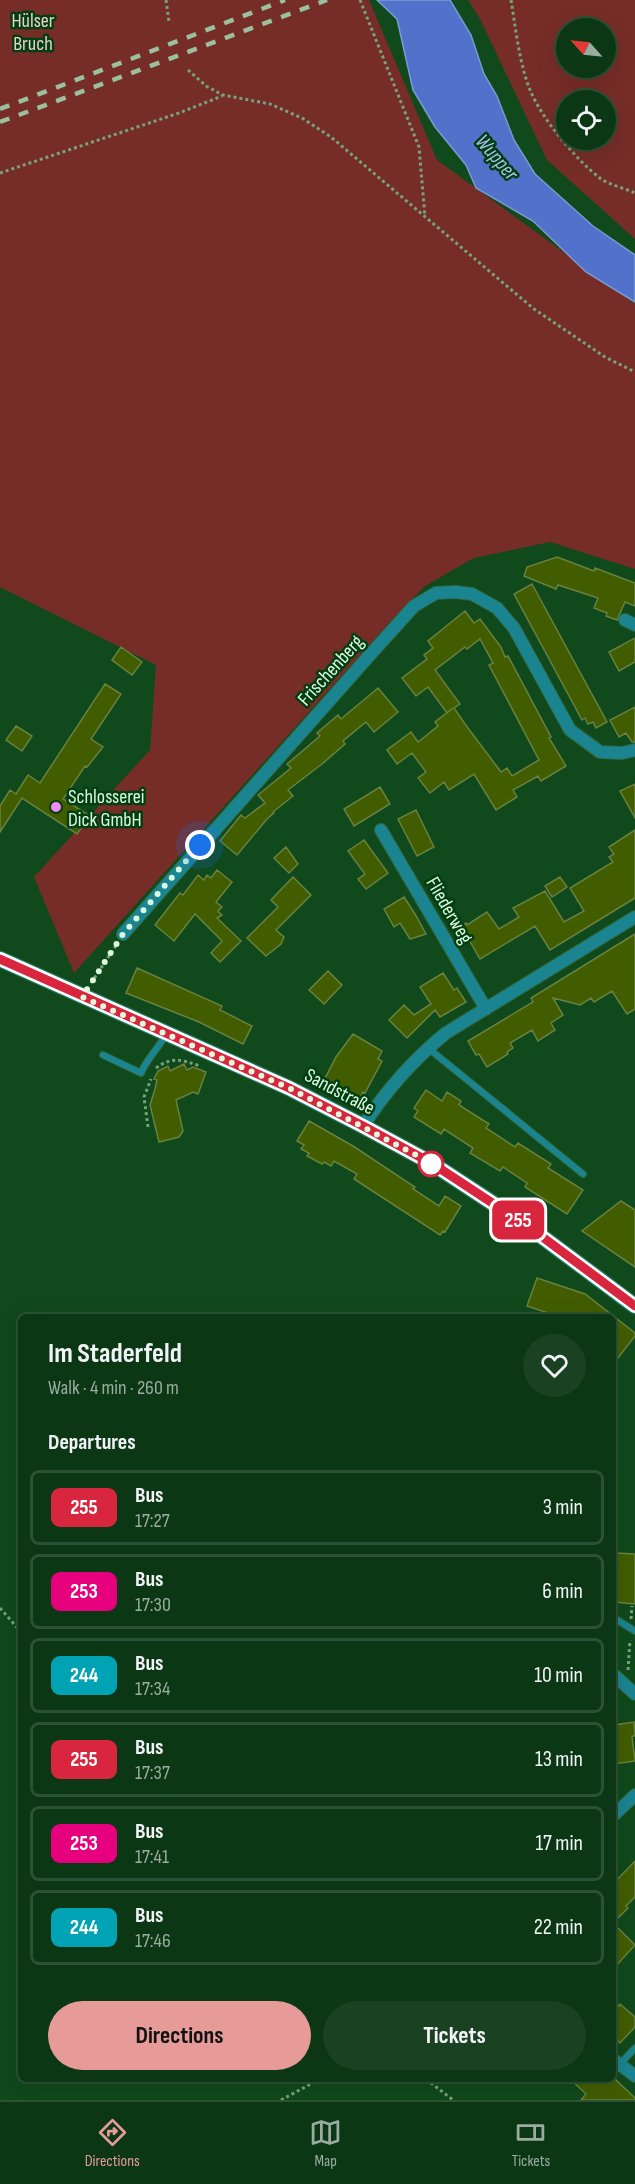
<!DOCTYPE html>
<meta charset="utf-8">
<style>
:root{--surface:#0c3715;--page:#1a4222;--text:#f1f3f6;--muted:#9aaca0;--line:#2c5134;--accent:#e69b98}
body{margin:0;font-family:"Sofia Sans Condensed",sans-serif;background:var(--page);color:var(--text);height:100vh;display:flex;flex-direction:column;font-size:22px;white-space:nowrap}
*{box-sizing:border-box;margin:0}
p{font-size:20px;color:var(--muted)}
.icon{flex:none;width:33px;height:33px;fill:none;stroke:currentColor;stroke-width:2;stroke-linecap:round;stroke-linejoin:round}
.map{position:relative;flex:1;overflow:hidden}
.panel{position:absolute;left:18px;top:1314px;width:598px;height:768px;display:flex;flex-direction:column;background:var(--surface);border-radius:9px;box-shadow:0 6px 24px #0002,0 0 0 2px var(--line)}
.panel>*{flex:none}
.badge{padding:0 12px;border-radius:9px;font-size:21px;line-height:39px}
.needle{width:39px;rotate:297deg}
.tools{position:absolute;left:556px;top:18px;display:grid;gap:12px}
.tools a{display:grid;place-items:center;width:60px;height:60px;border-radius:50%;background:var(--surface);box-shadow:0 6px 24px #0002,0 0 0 2px var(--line);font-size:30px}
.you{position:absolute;width:30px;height:30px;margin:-15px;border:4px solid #fff;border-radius:50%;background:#1a73e8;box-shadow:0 0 0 9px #1a73e833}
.map>.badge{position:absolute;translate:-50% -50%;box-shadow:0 0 0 3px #fff}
h2{padding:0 30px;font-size:22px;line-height:54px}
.round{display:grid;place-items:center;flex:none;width:63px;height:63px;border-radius:32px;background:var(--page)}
.overview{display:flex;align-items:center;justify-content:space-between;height:102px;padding:0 30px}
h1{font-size:28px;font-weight:700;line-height:45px}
.action{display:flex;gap:12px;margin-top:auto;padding:12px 30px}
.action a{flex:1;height:69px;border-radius:36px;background:var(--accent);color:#111;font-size:24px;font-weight:700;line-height:69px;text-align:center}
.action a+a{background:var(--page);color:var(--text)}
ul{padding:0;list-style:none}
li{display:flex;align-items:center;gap:18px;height:75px;margin:0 12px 9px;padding:0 18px;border:3px solid var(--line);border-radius:9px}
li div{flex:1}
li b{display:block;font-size:22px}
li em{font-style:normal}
li .badge{min-width:66px;font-weight:700;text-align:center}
.tabs{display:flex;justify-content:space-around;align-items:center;height:84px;border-top:2px solid var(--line);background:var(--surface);font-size:16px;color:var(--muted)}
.tabs a{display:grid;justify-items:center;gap:3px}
.tabs .selected{color:var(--accent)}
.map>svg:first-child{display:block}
</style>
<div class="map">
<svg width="635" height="2100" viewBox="0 0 635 2100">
<rect width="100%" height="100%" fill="#10491c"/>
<path fill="#762d28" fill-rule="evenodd" d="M0 0H369L437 160 635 304V569L550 542 474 558 425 586 388 624 74 973 34 877 150 750 156 665 0 587Z
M468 0H635V239L547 160 480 19ZM606 28V68H567V28ZM606 100V140H567V100Z"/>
<path fill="#5171cb" stroke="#7b9ad1" stroke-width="1.5" d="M377 0H450L471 35 484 74 497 96 514 140 535 174 593 226 635 255V302L586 272 533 221 476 188 466 165 435 127 413 90 397 19Z"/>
<path fill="#425d00" stroke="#688141" stroke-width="1.5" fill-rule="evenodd" d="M557 557 594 571 595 568 635 583V606L625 602 617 620 606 616 607 613 594 608 598 598 558 585 556 589 524 576 527 567Z
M532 584 607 722 596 728 593 722 588 724 585 718 582 720 514 594Z
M465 611 474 623 480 619 501 647 505 657 508 656 551 737 549 738 566 766 541 781 538 776 513 790 517 797 496 810 474 774 449 790 444 782 430 793 418 778 426 772 412 753 397 764 387 750 411 732 418 742 438 726 435 722 453 708 447 713 428 687 416 696 402 678 427 659 424 655 433 648 428 641ZM480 639 493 663 489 665 539 760 512 776 507 768 501 772 465 724 454 708 460 704 435 670 465 647 467 649Z
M635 638V662L619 671 609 652Z
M121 647 142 662 132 675 112 660Z
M105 684 121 694 91 739 103 747 87 767 85 766 63 799 90 816 77 834 22 798 0 832V806L10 790 16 794 28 775 40 783Z
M378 688 398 712 374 732 366 722 343 741 345 744 322 764 288 790 293 796 273 812 274 813 267 819 237 855 220 841 241 815 245 818 265 803 258 795 291 768 287 764 320 736 317 733 338 715 341 719Z
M635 707V742H632L626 733 619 737 610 720Z
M16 726 32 736 22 751 6 740Z
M635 784V818L620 791Z
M380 787 390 804 354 826 344 809Z
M416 810 434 847 417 856 398 819Z
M635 830V898L550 950 535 926 480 959 468 938 461 942 454 930 466 923 467 925 487 912 499 929 519 917 513 908 545 891 564 922 584 911 570 888 613 862 609 857 614 854 609 847Z
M364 840 388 873 366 889 358 879 365 874 348 851Z
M286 847 298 864 289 873 274 858Z
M217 870 232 882 216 902 222 907 218 911 222 915 217 918 241 941 220 962 211 953 222 941 195 914 174 941 155 925 180 893 183 895 198 875 204 880 207 875 211 878Z
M293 877 311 895 276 930 284 937 281 944 266 956 247 938 278 907 271 900Z
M560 877 567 887 552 897 545 886Z
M404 897 415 914 426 934 410 939 400 923 394 927 384 909Z
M635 934V1009L627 1014 612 991 594 1002 591 998 580 1005 553 998 563 1015 551 1023 555 1030 538 1041 532 1030 510 1043 513 1048 507 1052 508 1054 487 1067 479 1054 476 1055 468 1041 533 1002 531 998Z
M137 968 222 1006 220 1010 252 1026 243 1044 199 1022 126 993Z
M328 971 342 985 324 1004 309 990Z
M443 973 454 990 457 988 466 1002 440 1017 435 1010 407 1038 389 1020 404 1005 414 1015 431 1004 420 987Z
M353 1034 382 1051 378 1059 382 1061 365 1093 363 1092 355 1106 320 1088 336 1057Z
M184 1064 187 1070 193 1067 206 1072 198 1094 193 1092 176 1100 183 1131 179 1137 159 1142 150 1105 155 1089 157 1080 154 1079 158 1071 168 1066 170 1071Z
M426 1090 442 1101 447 1092 461 1101 459 1105 489 1124 486 1128 515 1147 518 1143 551 1164 548 1168 583 1190 567 1214 525 1187 527 1183 503 1167 500 1171 470 1153 473 1148 444 1129 441 1134 414 1117 418 1111 414 1108Z
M309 1121 353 1146 415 1187 413 1189 439 1206 445 1196 461 1206 445 1232 443 1231 440 1235 354 1179 357 1174 334 1161 331 1166 324 1162 322 1164 307 1156 309 1153 301 1149 304 1145 297 1141Z
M621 1201 635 1210V1267L582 1231Z
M537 1278 585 1294 635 1333V1336L614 1363V1317H560L527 1306Z
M616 1553 635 1554V1604L615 1602 616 1582H614V1562H616Z
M634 1722 635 1736H632L635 1761 614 1764V1725Z
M635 1861V1897L626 1906 628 1908 614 1922V1883Z
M614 1924 635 1945 614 1968Z
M620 2004 635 2017V2027L620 2043 614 2037V2011Z
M570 2079H615L635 2098V2100H581L586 2094Z"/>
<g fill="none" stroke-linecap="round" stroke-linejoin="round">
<g stroke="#31653b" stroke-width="8">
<path id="lane" d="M428 1048 583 1174
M103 1055 141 1073C147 1058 159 1048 166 1034
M614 1618 635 1631
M620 2064 635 2048"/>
</g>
<g stroke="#31653b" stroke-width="14">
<path id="street" d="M625 620 635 625
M381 830 486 1009
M123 934 368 657 414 606 436 593 455 592 472 594 497 608 514 628 570 730 600 752 622 753 635 750
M363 1126C385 1092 414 1059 446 1033L635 917
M614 1675 635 1694
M614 1815 635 1795
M614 2060 635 2076"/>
</g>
<g stroke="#31653b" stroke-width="17">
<path id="secondary" d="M0 959 289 1088 363 1126 433 1164 529 1227 635 1306"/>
</g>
<path stroke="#77a27e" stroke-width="3" stroke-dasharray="3 3" stroke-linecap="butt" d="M166 0 169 22
M360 0 419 147 425 217
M511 0C516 30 519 62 530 90 542 119 576 160 601 179 610 185 624 188 635 193
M188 70 206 86 223 95 270 104 302 118 331 137 534 309 605 357 635 372
M0 173 179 113 222 96
M91 983 117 944
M156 1068C172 1056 182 1060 200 1066
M148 1127 144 1097 151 1079
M0 1608 21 1632
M631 1619 632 1606
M628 1670 630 1640
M426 2079 453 2100
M281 2100 320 2079"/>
<use href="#lane" stroke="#1a8591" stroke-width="6"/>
<use href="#street" stroke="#1a8591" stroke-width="12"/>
<use href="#secondary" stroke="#1da8b8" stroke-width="15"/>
<path stroke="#9ac09f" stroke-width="4.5" stroke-dasharray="10 10" stroke-linecap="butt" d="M0 109 285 0
M0 122 327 0"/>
</g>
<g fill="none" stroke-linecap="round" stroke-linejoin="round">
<g stroke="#fff" stroke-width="14">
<path id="line" d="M0 959 289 1088 363 1126 433 1164 529 1227 635 1306"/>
</g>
<use href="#line" stroke="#d7263d" stroke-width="9"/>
<path stroke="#dcf9de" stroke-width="6" stroke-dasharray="0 10.8" d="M200 845 123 934 82 997 289 1088 433 1164H431"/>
</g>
<circle fill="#f28af3" stroke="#013e11" stroke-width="2" cx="56" cy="807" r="6"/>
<circle fill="#fff" stroke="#d7263d" stroke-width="3" cx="431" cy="1164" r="12"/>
<g text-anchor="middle" stroke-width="5" stroke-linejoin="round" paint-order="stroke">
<g font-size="20" fill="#edcfcb" stroke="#013e11">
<text x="33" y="27">Hülser<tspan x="33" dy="23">Bruch</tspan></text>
</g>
<g font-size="20" fill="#dcf9de" stroke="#013e11">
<text transform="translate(330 670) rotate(-48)" y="7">Frischenberg</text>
<text transform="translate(450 910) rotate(60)" y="7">Fliederweg</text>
<text transform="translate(340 1091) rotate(28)" y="7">Sandstraße</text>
</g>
<g font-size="20" fill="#dcf9de" stroke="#013e11" text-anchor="start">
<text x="68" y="803">Schlosserei<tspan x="68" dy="23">Dick GmbH</tspan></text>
</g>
<g font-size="21" font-style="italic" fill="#aabeec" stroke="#013e11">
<text transform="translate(497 157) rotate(49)" y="7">Wupper</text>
</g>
</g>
</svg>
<div class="tools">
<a><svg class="needle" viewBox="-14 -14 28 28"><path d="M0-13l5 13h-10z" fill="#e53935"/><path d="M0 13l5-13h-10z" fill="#9aaca0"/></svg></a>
<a><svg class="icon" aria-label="locate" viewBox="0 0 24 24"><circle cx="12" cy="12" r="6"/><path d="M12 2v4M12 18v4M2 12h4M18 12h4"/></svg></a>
</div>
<div class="you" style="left:200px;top:845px"></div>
<b class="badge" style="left:518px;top:1220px;background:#d7263d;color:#fff">255</b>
<section class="panel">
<div class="overview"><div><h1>Im Staderfeld</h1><p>Walk · 4 min · 260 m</p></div><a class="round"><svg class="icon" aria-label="heart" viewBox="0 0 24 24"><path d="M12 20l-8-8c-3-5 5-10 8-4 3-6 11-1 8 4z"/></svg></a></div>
<h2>Departures</h2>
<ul>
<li><span class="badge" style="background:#d7263d;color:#fff">255</span><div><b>Bus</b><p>17:27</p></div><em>3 min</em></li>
<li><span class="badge" style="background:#e6007e;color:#fff">253</span><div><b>Bus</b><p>17:30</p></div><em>6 min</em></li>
<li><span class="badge" style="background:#00a3b4;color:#fff">244</span><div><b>Bus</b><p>17:34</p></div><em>10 min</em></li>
<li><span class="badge" style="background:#d7263d;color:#fff">255</span><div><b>Bus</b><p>17:37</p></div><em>13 min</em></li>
<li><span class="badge" style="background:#e6007e;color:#fff">253</span><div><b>Bus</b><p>17:41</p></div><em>17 min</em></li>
<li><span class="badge" style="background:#00a3b4;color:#fff">244</span><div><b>Bus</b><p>17:46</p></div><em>22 min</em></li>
</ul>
<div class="action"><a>Directions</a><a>Tickets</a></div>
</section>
</div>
<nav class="tabs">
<a class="selected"><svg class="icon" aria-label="directions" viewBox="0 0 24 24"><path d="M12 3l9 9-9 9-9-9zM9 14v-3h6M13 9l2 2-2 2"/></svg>Directions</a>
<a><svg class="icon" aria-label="map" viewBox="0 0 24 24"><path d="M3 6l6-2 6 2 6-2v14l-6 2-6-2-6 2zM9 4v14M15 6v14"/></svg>Map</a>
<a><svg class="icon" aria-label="tickets" viewBox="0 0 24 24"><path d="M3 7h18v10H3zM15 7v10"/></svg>Tickets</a>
</nav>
